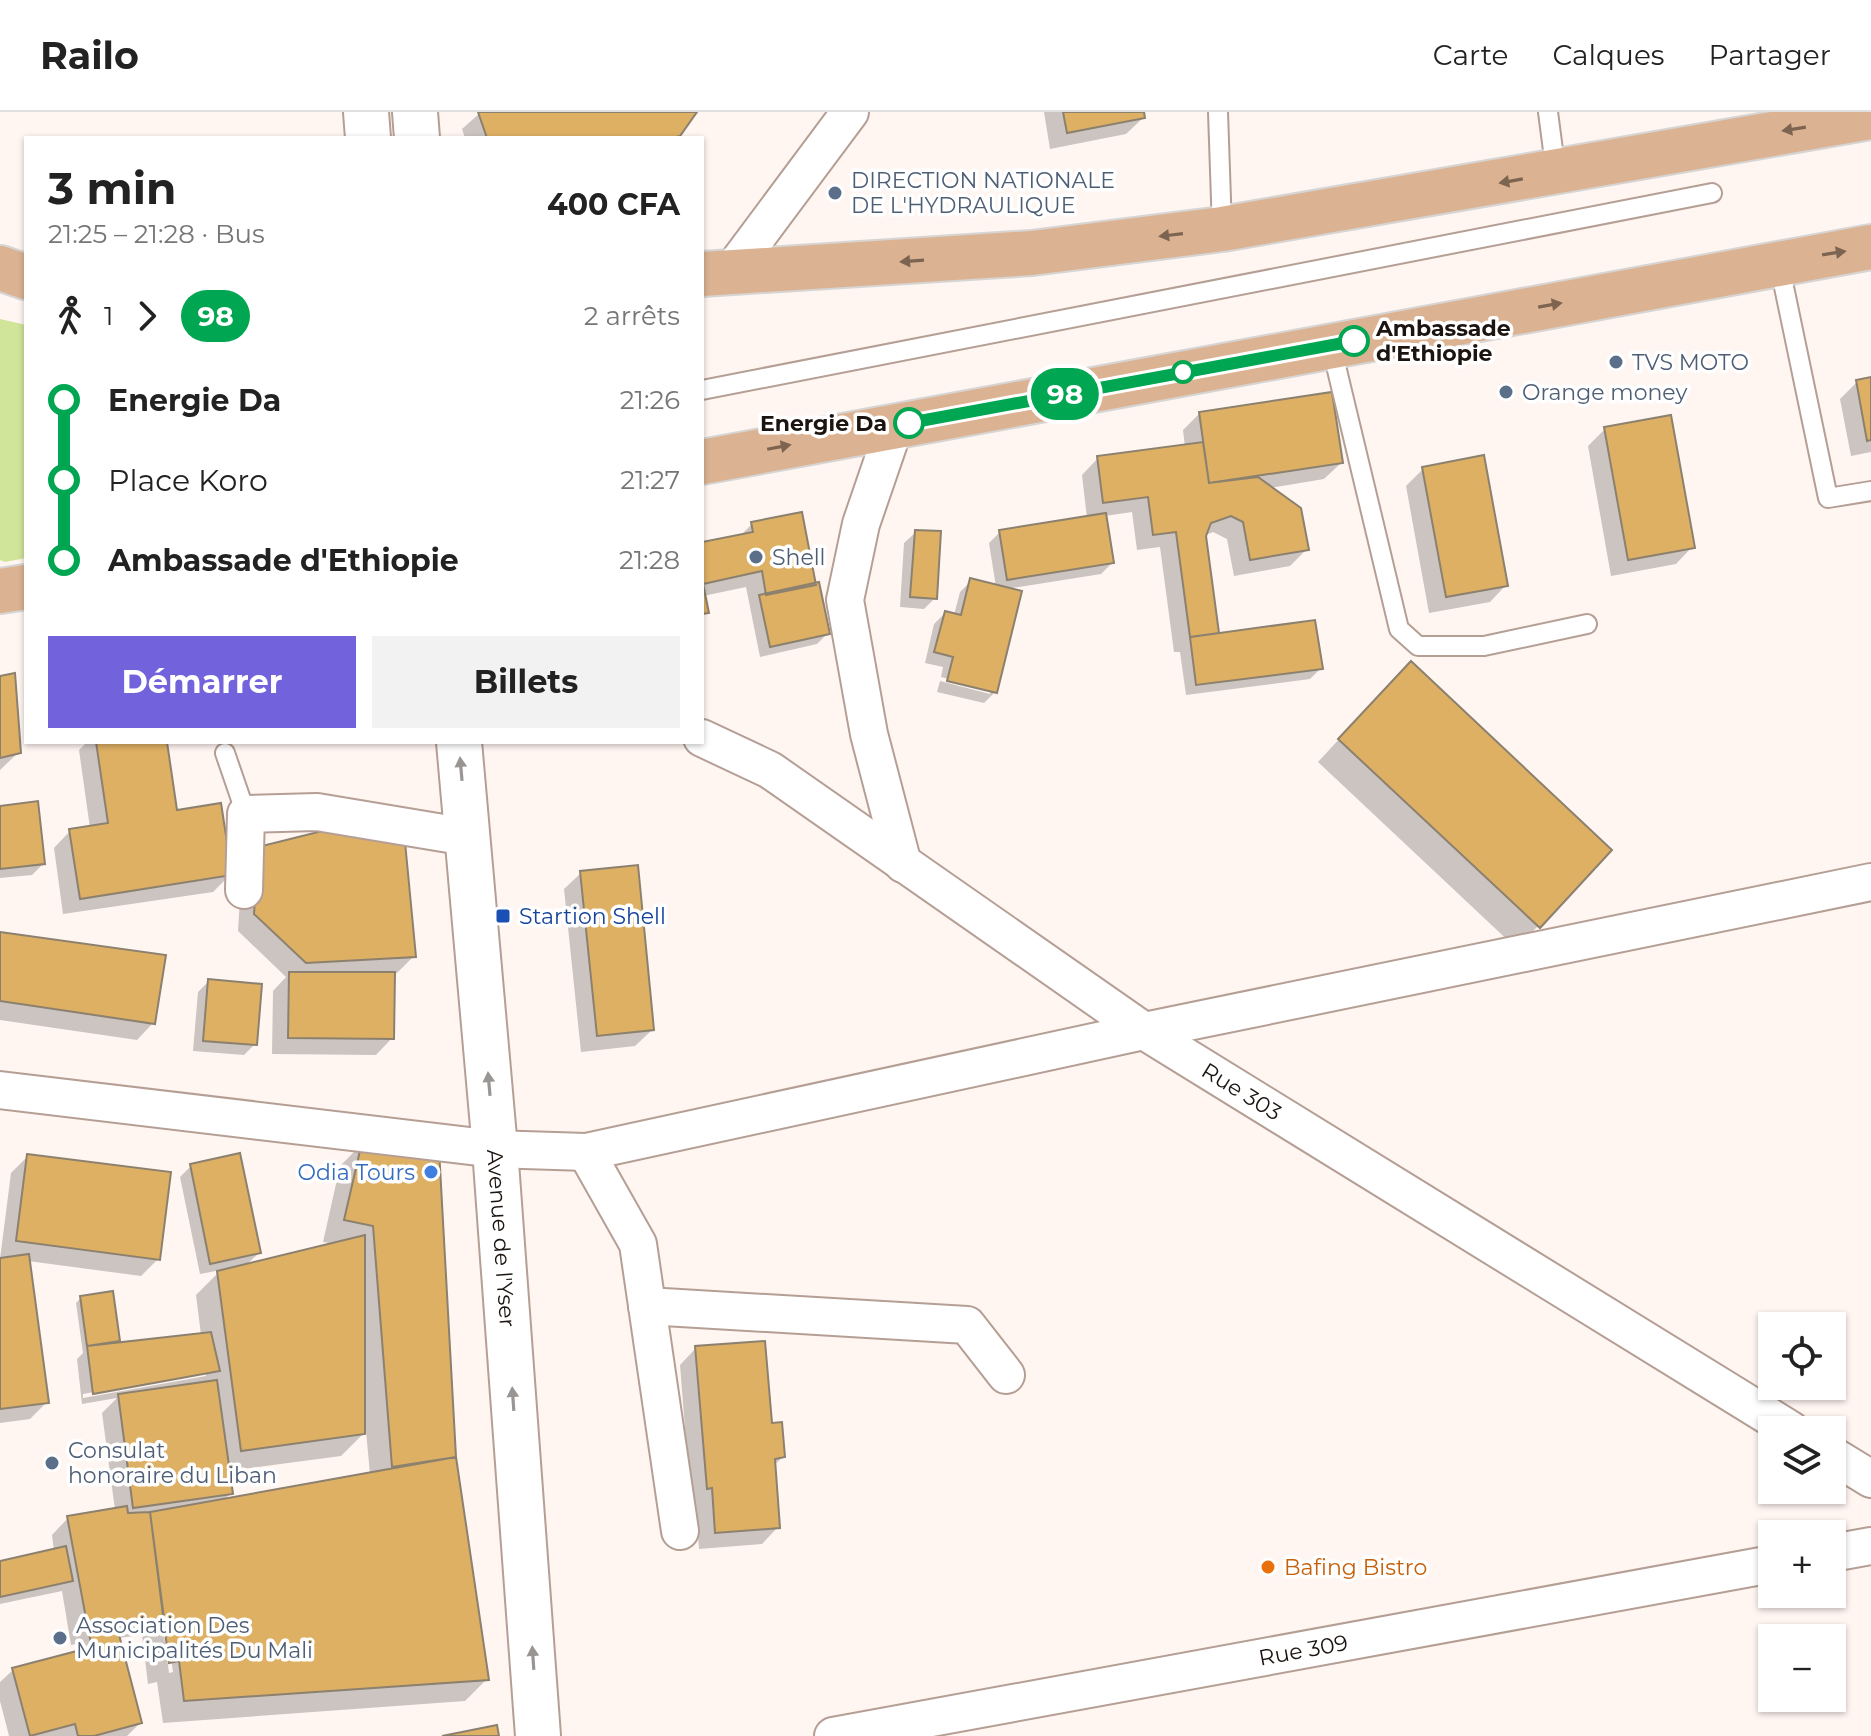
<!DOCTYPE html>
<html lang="fr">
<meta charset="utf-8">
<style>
:root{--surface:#fff;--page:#f2f2f2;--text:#222;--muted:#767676;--line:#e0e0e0;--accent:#7263dd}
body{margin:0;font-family:Montserrat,sans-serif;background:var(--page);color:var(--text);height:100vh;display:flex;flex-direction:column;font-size:30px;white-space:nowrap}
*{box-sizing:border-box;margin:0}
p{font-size:26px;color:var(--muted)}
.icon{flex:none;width:44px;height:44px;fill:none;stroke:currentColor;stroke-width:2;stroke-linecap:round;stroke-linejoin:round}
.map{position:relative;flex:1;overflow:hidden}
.panel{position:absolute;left:24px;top:24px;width:680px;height:608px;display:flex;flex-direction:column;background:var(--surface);border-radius:0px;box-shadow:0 2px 6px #0004}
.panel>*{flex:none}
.badge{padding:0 16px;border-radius:26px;font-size:28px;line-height:52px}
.controls{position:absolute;left:1758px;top:1200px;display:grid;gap:16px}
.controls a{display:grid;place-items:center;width:88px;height:88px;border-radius:0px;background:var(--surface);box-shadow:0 2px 6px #0004;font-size:40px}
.map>.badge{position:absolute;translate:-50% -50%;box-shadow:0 0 0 4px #fff}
.legs{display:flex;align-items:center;gap:12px;height:88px;padding:0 24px;font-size:26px}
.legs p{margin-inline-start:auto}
.overview{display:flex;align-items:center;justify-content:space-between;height:136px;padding:0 24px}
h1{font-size:44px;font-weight:700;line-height:60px}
.action{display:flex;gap:16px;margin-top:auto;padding:16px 24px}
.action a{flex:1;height:92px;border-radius:0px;background:var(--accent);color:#fff;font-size:32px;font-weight:700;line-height:92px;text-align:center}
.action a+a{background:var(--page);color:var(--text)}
ul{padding:0 24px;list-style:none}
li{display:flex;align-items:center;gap:28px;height:80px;font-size:30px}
li i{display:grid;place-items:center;width:12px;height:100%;margin:0 10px;background:currentColor}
li i::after{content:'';width:20px;height:20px;margin:-10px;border:6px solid;border-radius:50%;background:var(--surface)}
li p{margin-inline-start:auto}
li:first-child i{background:linear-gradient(#0000 50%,currentColor 0)}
li:last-child i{background:linear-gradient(currentColor 50%,#0000 0)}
header{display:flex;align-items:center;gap:48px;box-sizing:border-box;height:112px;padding:0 40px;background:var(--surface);border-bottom:2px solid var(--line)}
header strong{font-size:38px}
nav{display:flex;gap:44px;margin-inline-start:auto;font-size:28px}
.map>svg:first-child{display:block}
</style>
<header>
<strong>Railo</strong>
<nav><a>Carte</a><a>Calques</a><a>Partager</a></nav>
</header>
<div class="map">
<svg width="1871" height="1624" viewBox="0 0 1871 1624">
<rect width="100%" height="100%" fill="#fff5f1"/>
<path fill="#d0e49a" d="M0 207 26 213V446L5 450 0 448Z"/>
<path fill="#0003" fill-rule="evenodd" d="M481 0H694L676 26H465L462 17Z
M1044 0H1142L1143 6 1126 22 1050 37Z
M1871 267V340L1851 344 1840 287 1857 270Z
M1199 302 1341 351 1324 367 1270 376 1307 437 1290 454 1234 464 1227 427 1213 420 1204 424 1217 523 1321 556 1310 567 1186 583 1180 540H1174L1160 435 1137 438 1132 400 1105 404 1112 451 1101 462 1006 477 995 580 984 591 937 580 940 569 990 582V578L941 565 943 555 925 551 934 512 945 501 954 503 960 480 971 469 996 475 989 431 1000 420 1087 406 1082 363 1098 346 1185 335 1183 318Z
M1605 317 1692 435 1676 452 1611 464 1588 334Z
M1423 357 1506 473 1490 490 1429 501 1406 374Z
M752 412 814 475 828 521 817 532 760 545 746 475 703 484 706 500 702 505V432L739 425Z
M916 420 935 486 924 497 900 495 904 431Z
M0 566 19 640 0 658Z
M1389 573 1538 814 1516 836 1318 650Z
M87 630H165L175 700 230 763 213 780 63 802 54 736 70 719 90 716 79 638Z
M0 696 43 752 32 763 0 766Z
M242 754 414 844 397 861H393L392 926 376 943 272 942 273 879 286 865 238 819Z
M581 761 652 918 635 934 581 940 564 777Z
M0 822 153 911 137 928 0 908Z
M209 869 255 932 244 943 193 939 198 880Z
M362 1032 454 1345 487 1567 465 1589 163 1611 157 1570 148 1572 142 1523 118 1526 140 1611 127 1624H9L0 1589V1570L13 1558 73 1541 82 1531 71 1533 62 1479 0 1492V1451L54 1439 52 1423 68 1406 115 1398 102 1301 117 1286 82 1292 77 1247 83 1241 76 1191 81 1186 118 1228 114 1233 201 1223 196 1183 221 1158 200 1162 180 1065 191 1054 259 1141 245 1154 336 1132 323 1130 340 1054ZM206 1260V1264L83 1286V1282ZM366 1319 370 1362 223 1389 231 1381 228 1359 341 1344ZM153 1408 173 1560 169 1561 149 1409Z
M28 1044 158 1147 141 1164 28 1149 47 1290 30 1307 0 1311V1147L11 1061Z
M696 1236 770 1313 783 1345 773 1354 778 1415 762 1432 699 1437 696 1392H691L680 1253Z"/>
<path fill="#deb064" stroke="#8c806f" stroke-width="2" d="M478 0H697L680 24 672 26H487Z
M1063 0H1144L1145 6 1067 21Z
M1871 265V328L1867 329 1856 268Z
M1332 280 1343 351 1209 371 1199 300Z
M1671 303 1695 436 1628 448 1604 315Z
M1203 330 1209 371 1258 365 1301 396 1309 438 1250 448 1243 410 1231 404 1211 411 1206 424 1219 521 1190 525 1176 420 1153 423 1148 385 1103 391 1097 344Z
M1484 343 1508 474 1446 485 1422 355Z
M802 400 816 473 766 483 762 459 703 472 709 501 702 502V430L753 420 751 410Z
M1106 401 1114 451 1007 468 999 418Z
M915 418 941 419 937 487 910 485Z
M970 466 1022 479 997 581 947 569 953 545 934 540 945 499 961 503Z
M819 470 830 522 770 535 759 483Z
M1315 508 1323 557 1196 573 1190 525Z
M1411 549 1612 738 1540 816 1338 627Z
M15 561 21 641 0 646V564Z
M96 630H167L177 698 221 691 232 763 80 787 69 717 108 711Z
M38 689 45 752 0 757V694Z
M338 715 405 730 416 845 306 851 254 802 258 735Z
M638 753 654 918 597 924 580 759Z
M0 820 166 843 155 912 0 889Z
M289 860H395L394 927 288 926Z
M208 867 262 872 257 933 203 929Z
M362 1030 439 1037 456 1345 392 1355 373 1114 344 1108Z
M240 1041 261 1141 210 1152 190 1052Z
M27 1042 171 1060 160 1148 16 1129Z
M365 1123V1322L241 1339 217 1159Z
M29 1142 49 1291 0 1297V1146Z
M113 1179 120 1229 87 1234 80 1184Z
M211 1220 220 1259 93 1282 87 1234Z
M765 1229 772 1311 782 1310 785 1345 775 1347 780 1416 715 1421 712 1376 707 1377 695 1234Z
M217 1268 233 1382 133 1396 118 1282Z
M456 1345 489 1568 184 1589 179 1549 169 1551 150 1400Z
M127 1394 128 1401 150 1400 164 1506 88 1517 67 1404Z
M66 1434 73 1469 0 1485V1449Z
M117 1515 142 1611 94 1624H78L75 1612 30 1624 12 1556 92 1535 89 1522Z
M497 1613 499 1624H442Z"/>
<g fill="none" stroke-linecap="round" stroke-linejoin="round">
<g stroke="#b59f95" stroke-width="22">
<path id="service" d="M1218 0 1222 117
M1548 0 1556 61
M1779 151 1828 386 1871 379
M1331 233 1399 517 1418 534H1484L1587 512
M702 278 1712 81
M225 641 246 702"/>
</g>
<g stroke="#b59f95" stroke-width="40">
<g id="minor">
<path d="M730 161 850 0"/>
<path d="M895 313 861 412 845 488 869 622 903 752"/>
<path id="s1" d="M702 626 770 658 1144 919 1791 1318"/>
<path d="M244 778 246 702 317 700 467 725"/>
<path d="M0 978 495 1037 586 1040 1144 919 1871 770"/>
<path d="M586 1040 638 1132 680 1419"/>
<path d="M647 1194 967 1213 1006 1263"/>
<path d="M1832 1343 1871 1367"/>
<path d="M1832 1441 1871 1434"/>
<path id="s2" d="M833 1624 1772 1452"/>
</g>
</g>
<g stroke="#b59f95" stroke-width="48">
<g id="tertiary">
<path d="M366 0 368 26"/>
<path d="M415 0 417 26"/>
<path id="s3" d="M459 630 495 1037 538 1624"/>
</g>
</g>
<g stroke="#d6d5d4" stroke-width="48">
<path id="primary" d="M0 156 26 165
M702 162 1032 141 1222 117 1871 5
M702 350 1871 135
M0 479 26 475"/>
</g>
<use href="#service" stroke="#fff" stroke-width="18"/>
<use href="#minor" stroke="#fff" stroke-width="36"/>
<use href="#tertiary" stroke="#fff" stroke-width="44"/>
<use href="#primary" stroke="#dcb392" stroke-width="44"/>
</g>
<defs><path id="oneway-solid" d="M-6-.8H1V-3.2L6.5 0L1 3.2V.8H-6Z" transform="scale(2)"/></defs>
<g fill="#7c6451">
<use href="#oneway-solid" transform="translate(1794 17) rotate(171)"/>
<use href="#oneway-solid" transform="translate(1511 69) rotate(170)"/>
<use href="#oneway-solid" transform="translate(1171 123) rotate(173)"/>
<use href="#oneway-solid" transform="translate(1834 141) rotate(-9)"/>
<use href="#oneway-solid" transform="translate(912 149) rotate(176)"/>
<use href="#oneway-solid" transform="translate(1550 193) rotate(-10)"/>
<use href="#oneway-solid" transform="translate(779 335) rotate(-11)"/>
</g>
<g fill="#989593">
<use href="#oneway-solid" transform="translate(461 657) rotate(-95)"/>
<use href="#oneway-solid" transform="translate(489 972) rotate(-95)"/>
<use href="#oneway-solid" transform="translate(513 1287) rotate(-94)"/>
<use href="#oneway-solid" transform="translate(533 1546) rotate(-94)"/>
</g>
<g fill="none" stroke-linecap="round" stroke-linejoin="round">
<g stroke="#fff" stroke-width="18">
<path id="line-1" d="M909 311 1354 229"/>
</g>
<use href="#line-1" stroke="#00a651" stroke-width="12"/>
</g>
<g fill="#5c6f8a" stroke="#fff" stroke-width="3">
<circle cx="835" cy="81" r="8"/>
<circle cx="1616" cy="250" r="8"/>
<circle cx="1506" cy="280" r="8"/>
<circle cx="756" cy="445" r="8"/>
<circle cx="52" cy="1351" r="8"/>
<circle cx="60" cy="1526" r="8"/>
</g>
<g fill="#fff" stroke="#00a651" stroke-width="4">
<circle cx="1354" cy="229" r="14"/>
<circle cx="1183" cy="260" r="10"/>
<circle cx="909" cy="311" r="14"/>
</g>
<rect fill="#1a4fb4" stroke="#fff" stroke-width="3" x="495" y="796" width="16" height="16" rx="4"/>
<circle fill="#3f7fe0" stroke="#fff" stroke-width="3" cx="431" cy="1060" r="8"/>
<circle fill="#e8710a" stroke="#fff" stroke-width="3" cx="1268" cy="1455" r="8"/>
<g text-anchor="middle" stroke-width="7" stroke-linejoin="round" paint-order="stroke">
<g font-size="22" fill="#4e5e75" stroke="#fff" text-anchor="start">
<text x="851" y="76">DIRECTION NATIONALE<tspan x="851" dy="25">DE L'HYDRAULIQUE</tspan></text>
<text x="1632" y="258">TVS MOTO</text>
<text x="1522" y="288">Orange money</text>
<text x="772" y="453">Shell</text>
<text x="68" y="1346">Consulat<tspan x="68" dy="25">honoraire du Liban</tspan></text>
<text x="76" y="1521">Association Des<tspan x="76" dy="25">Municipalités Du Mali</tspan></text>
</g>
<g font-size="22" font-weight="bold" fill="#1b1410" stroke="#fff" text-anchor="start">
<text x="1376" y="224">Ambassade<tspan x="1376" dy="25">d'Ethiopie</tspan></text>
<text x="887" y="319" text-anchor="end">Energie Da</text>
</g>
<g font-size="22" fill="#164399" stroke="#fff" text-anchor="start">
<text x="519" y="812">Startion Shell</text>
</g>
<g font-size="22" fill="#1b1410" stroke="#fff">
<text dy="8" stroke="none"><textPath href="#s1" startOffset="646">Rue 303</textPath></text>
<text dy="8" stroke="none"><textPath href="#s3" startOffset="498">Avenue de l'Yser</textPath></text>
<text dy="8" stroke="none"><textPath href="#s2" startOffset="478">Rue 309</textPath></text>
</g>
<g font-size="22" fill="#366cbe" stroke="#fff" text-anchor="end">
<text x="415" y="1068">Odia Tours</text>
</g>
<g font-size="22" fill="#c56008" stroke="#fff" text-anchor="start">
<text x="1284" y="1463">Bafing Bistro</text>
</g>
</g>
</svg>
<div class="controls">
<a><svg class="icon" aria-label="locate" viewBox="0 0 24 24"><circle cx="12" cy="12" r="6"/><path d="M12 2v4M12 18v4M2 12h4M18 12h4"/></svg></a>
<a><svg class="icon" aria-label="layers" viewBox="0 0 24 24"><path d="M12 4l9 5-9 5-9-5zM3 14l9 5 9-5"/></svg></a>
<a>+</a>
<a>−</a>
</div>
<b class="badge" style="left:1065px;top:282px;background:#00a651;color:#fff">98</b>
<section class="panel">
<div class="overview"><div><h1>3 min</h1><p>21:25 – 21:28 · Bus</p></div><b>400 CFA</b></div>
<div class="legs"><svg class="icon" aria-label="walk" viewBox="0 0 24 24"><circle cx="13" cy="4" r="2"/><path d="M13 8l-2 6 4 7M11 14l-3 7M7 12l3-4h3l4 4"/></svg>1<svg class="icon" aria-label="forward" viewBox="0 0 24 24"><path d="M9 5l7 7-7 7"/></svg><b class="badge" style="background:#00a651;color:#fff">98</b><p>2 arrêts</p></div>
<ul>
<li><i style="color:#00a651"></i><b>Energie Da</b><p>21:26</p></li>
<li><i style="color:#00a651"></i><span>Place Koro</span><p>21:27</p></li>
<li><i style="color:#00a651"></i><b>Ambassade d'Ethiopie</b><p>21:28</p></li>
</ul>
<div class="action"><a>Démarrer</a><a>Billets</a></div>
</section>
</div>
